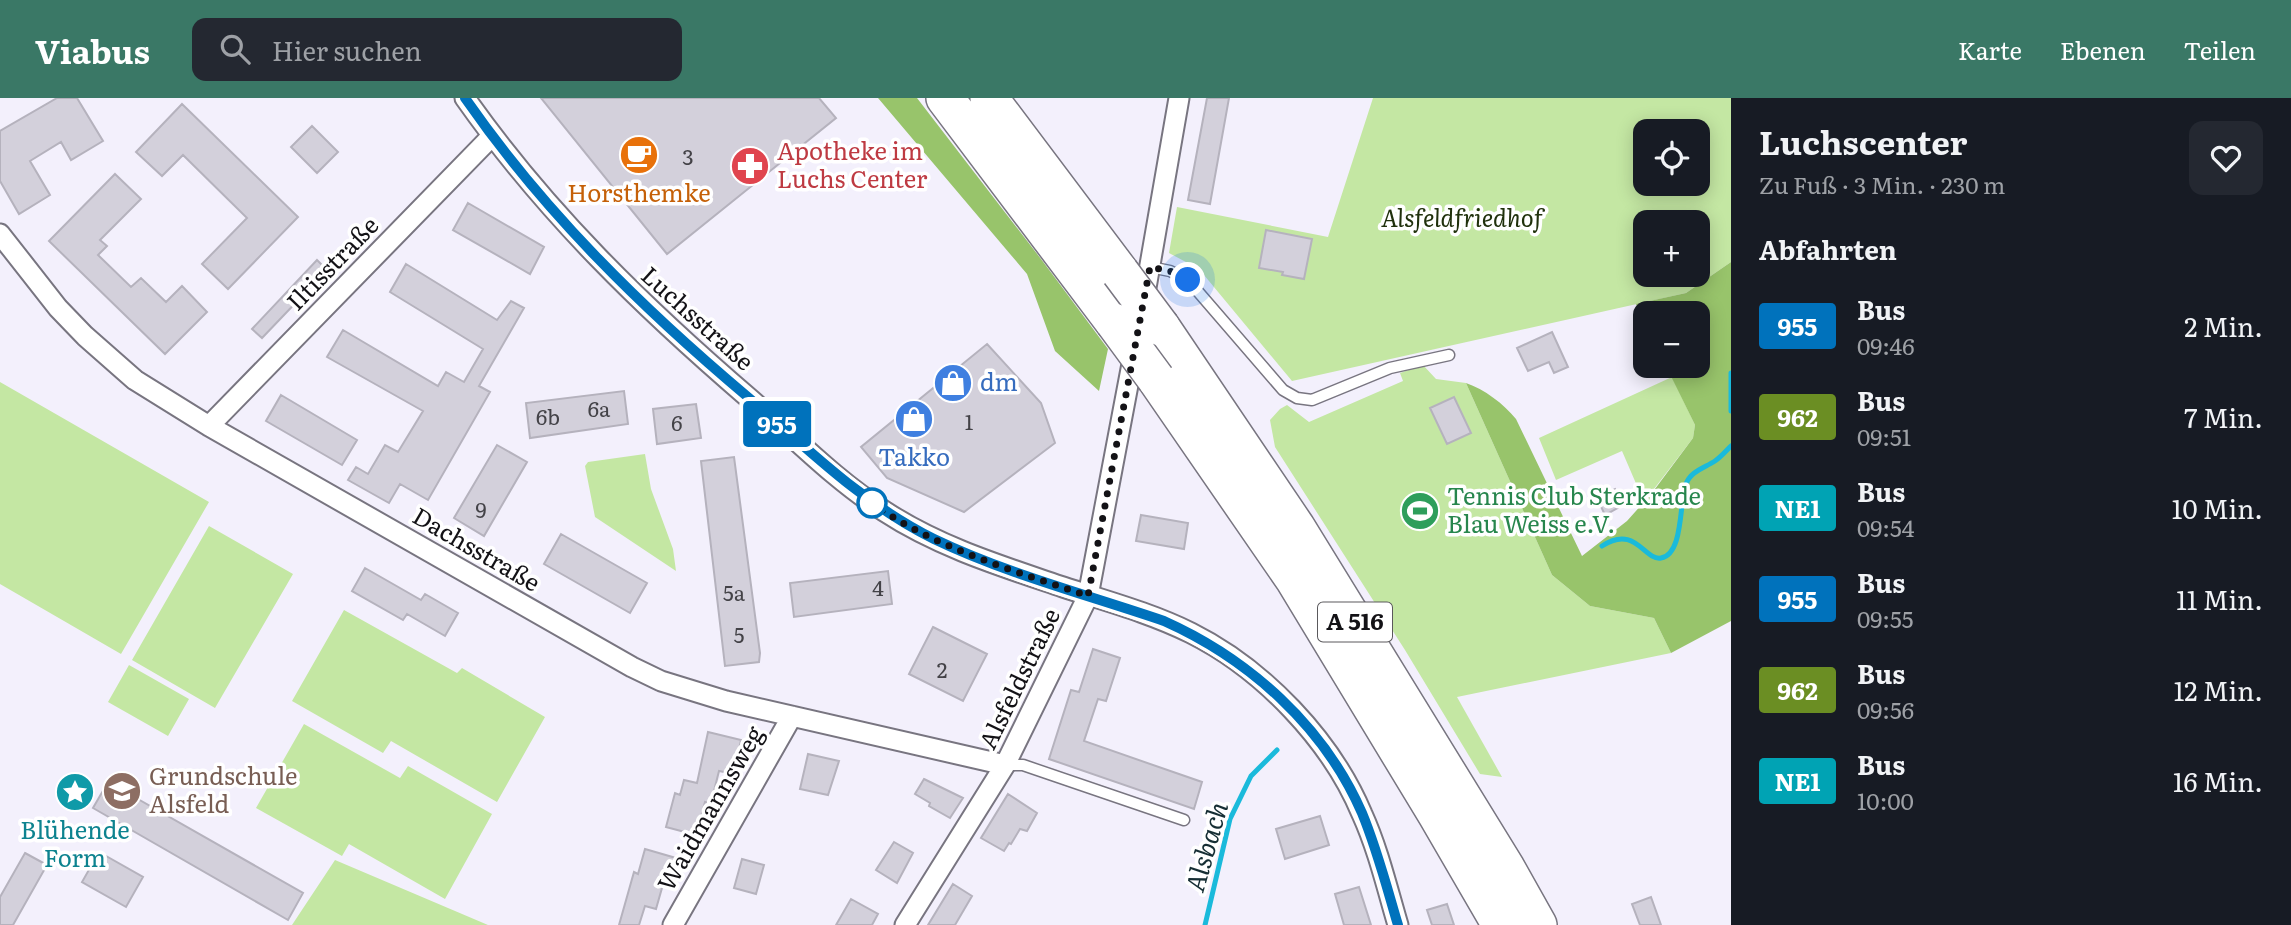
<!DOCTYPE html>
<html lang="de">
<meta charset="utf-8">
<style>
:root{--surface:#171b24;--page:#242831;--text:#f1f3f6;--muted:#9ea1a6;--accent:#3a7866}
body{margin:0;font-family:Literata,serif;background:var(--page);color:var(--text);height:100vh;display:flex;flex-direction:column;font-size:26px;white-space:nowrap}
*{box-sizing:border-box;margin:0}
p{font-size:23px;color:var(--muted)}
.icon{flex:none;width:38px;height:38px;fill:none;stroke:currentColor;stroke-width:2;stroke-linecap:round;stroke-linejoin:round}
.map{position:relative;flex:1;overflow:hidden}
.details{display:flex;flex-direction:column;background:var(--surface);width:560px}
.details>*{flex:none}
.badge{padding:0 14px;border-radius:5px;font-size:24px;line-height:46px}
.tools{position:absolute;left:1633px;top:21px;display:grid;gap:14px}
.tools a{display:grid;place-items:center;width:77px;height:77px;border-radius:14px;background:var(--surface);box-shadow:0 4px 18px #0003;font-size:35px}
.you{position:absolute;width:35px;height:35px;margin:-18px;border:5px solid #fff;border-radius:50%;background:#1a73e8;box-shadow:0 0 0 10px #1a73e833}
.map>.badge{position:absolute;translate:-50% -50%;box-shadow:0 0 0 4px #fff}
h2{padding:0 28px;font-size:26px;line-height:63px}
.round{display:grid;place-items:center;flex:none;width:74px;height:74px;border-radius:14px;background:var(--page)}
.head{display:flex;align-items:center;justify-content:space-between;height:119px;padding:0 28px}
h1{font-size:33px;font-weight:700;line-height:52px}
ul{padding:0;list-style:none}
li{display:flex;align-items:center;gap:21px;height:91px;padding:0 28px}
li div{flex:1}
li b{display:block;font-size:26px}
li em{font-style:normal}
li .badge{min-width:77px;font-weight:700;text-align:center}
header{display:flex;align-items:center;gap:42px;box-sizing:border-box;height:98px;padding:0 35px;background:var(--accent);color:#fff}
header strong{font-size:33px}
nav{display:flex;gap:38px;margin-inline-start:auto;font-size:24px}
.search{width:490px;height:63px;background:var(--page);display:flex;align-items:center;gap:18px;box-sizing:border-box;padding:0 24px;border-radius:14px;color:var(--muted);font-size:26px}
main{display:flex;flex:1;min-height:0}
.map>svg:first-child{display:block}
</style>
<header>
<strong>Viabus</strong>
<div class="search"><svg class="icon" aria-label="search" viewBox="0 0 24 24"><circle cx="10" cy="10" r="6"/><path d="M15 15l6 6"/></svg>Hier suchen</div>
<nav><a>Karte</a><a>Ebenen</a><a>Teilen</a></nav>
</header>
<main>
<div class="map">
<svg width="1731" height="827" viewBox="0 0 1731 827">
<rect width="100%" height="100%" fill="#f3f0fc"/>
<path fill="#c4e7a3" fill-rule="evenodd" d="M1373 0H1731V164L1686 195 1292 283 1199 171 1169 155 1177 109 1328 139ZM1645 33H1698V86H1645ZM1645 124H1698V177H1645Z
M1423 267 1436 281 1466 285 1552 477 1590 508 1654 520 1671 555 1457 599 1502 679 1480 676 1405 552 1275 349 1270 322 1280 311 1287 307 1309 324 1403 283 1400 275Z
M1672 279 1695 327 1693 340 1644 404 1622 353 1556 382 1539 340Z
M0 284 209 404 121 556 0 486Z
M645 356 651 391 673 451 676 473 595 419 585 368 588 364Z
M209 428 293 476 215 610 132 562Z
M344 512 457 575 462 570 545 619 497 704 391 643 383 655 292 603Z
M129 567 189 601 168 638 108 604Z
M304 626 400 680 408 668 492 716 445 801 349 746 342 758 256 710Z
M335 762 488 827H292Z"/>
<path fill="#98c46b" d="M878 0H917L1041 161 1108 251 1099 293 1055 253 1027 176Z
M1731 164V523L1671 555 1654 520 1590 508 1552 477 1466 285C1484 291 1504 306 1516 321L1582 458 1627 423 1652 395 1693 340 1695 327 1666 268H1698V215H1645V225L1636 206 1686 195Z"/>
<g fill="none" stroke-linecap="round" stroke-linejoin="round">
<path stroke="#1abadb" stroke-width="5" d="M1731 275V313
M1602 448C1636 426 1644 463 1661 460 1684 456 1679 403 1686 386 1691 373 1704 370 1715 363 1721 359 1726 353 1731 348
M1205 827 1230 721 1251 678 1277 652"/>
</g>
<path fill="#d3d0db" stroke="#b5b2bd" stroke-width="2" d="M57 0H77L103 43 71 62 61 44 30 63 50 97 19 116 0 83V33Z
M541 0H819L836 20 667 156Z
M1207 0H1229L1210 106 1188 102Z
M182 6 298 119 228 191 202 166 247 120 183 57 162 78 136 54Z
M312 28 338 54 317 75 291 49Z
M115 76 141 101 100 142 107 148 98 157 131 189 141 180 166 204 182 188 207 214 165 256 49 143Z
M468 105 544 149 530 176 453 132Z
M1266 132 1312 141 1304 181 1282 177 1283 174 1259 170Z
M317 162 327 172 262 240 252 231Z
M406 166 497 222 511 203 524 210 479 288 490 294 428 402 400 386 389 405 348 382 356 369 368 376 385 347 398 354 423 313 327 259 343 232 438 288 446 274 464 284 483 251 390 194Z
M1552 234 1568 269 1554 275 1549 264 1528 273 1517 250Z
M987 246 1041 305 1055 345 964 414 887 380 861 349Z
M624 293 628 326 530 340 526 305Z
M281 297 357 342 342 367 266 323Z
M1454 299 1471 335 1447 346 1430 310Z
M696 306 701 340 657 346 653 311Z
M497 347 527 364 484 438 454 420Z
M734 359 760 555 759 564 725 568 701 363Z
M1615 391 1623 407 1605 417 1597 400Z
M1141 417 1188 425 1184 451 1136 443Z
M561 436 647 485 630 515 544 466Z
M365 470 421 502 425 496 458 515 445 538 407 516 403 522 352 493Z
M888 473 892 506 794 519 790 485Z
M933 529 987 556 963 603 909 576Z
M1093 551 1120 560 1106 603 1098 601 1084 643 1202 684 1194 711 1049 661 1071 592 1079 594Z
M708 634 741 642 734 676 719 673 711 705 705 704 696 737 666 729 675 695 680 697 684 682 697 685Z
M808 656 839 663 828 697 800 691Z
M924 681 963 700 950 720 929 708 930 705 915 696Z
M108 684 303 795 288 822 93 710Z
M1008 696 1037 715 1027 733 1020 731 1011 746 1009 745 1004 753 981 740Z
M1320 718 1329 747 1285 761 1276 731Z
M894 744 913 755 897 785 876 772Z
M645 751 676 760 669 784 664 783 656 811 645 808 639 827H619L634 774 638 776Z
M99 754 143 779 126 809 82 784Z
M25 755 47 767 13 827H0V799Z
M742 761 764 767 756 796 734 790Z
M953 786 972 798 955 827H928Z
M1359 789 1371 827H1344L1335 796Z
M1651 799 1661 827H1640L1632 806Z
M851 801 878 816 872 827H836Z
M1447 806 1454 827H1432L1427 812Z"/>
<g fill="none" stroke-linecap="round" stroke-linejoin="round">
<g stroke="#787580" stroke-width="13">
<path id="lane" d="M1150 169 1170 173 1188 182 1283 292 1297 300 1312 302 1390 270 1449 257
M1006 667H1023L1184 722"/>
</g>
<g stroke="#787580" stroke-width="23">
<path id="street" d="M465 0C546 115 644 210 750 301 794 339 835 382 884 413 939 449 1001 468 1063 489 1106 503 1151 515 1191 535 1263 571 1331 642 1362 716 1378 751 1387 790 1398 827
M0 136 58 210 85 238 135 282 209 328 632 569 661 583 726 603 1005 667
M1143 207 1179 0
M209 328 492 38
M673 827 792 618
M905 827 1005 667 1088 498 1135 250"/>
</g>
<g stroke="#787580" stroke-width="40">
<path id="highway" d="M945 0 1114 224
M989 0 1120 174
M1161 229 1296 429 1506 770 1538 827
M1156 281 1294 481 1437 717 1501 827"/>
</g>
<use href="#lane" stroke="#fff" stroke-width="10"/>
<use href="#street" stroke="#fff" stroke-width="19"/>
<use href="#highway" stroke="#fff" stroke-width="37"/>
<g stroke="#787580" stroke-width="40" stroke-linecap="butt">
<path id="highway-bridge" d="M1120 174 1161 229
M1114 224 1156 281"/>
</g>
<use href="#highway-bridge" stroke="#fff" stroke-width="37"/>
</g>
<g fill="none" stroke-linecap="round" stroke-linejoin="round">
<g stroke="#fff" stroke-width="16">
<path id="line" d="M465 0C544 114 643 211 749 300 808 351 863 406 934 441 1007 476 1088 497 1164 523 1249 561 1324 628 1362 715 1377 751 1387 790 1398 827"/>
</g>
<use href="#line" stroke="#0072bc" stroke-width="10"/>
<path stroke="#131216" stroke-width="7" stroke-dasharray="0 12.6" d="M872 405C934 450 1015 473 1088 498L1150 169 1170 173 1188 182"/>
</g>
<defs>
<g id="cafe-disc" transform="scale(2.0125)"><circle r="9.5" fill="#e8710a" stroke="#fff"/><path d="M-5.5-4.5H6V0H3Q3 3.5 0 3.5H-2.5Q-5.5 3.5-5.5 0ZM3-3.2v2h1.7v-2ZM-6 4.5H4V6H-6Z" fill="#fff"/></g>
<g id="pharmacy-disc" transform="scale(2.0125)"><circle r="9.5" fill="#e0444e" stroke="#fff"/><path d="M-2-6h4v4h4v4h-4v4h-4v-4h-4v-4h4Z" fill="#fff"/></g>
<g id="shop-disc" transform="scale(2.0125)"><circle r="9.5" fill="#3f7fe0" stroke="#fff"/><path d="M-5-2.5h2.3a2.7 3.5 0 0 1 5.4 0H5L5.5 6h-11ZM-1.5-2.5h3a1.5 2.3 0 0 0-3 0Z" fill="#fff"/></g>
<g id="stadium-disc" transform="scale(2.0125)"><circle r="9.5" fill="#2e9e5b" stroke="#fff"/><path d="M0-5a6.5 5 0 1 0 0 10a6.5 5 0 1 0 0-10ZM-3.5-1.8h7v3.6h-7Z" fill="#fff"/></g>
<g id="school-disc" transform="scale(2.0125)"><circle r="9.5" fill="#8d6e63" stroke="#fff"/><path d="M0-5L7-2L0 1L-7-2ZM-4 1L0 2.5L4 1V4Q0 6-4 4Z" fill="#fff"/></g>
<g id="sight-disc" transform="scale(2.0125)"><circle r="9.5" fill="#0f9aa8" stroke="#fff"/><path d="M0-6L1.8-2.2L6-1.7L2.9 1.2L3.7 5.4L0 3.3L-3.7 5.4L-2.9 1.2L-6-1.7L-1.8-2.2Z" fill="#fff"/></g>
</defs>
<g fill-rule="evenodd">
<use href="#cafe-disc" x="639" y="57"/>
<use href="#pharmacy-disc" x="750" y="68"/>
<use href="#shop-disc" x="953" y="285"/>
<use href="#shop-disc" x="914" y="321"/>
<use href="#stadium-disc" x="1420" y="413"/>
<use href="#school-disc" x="122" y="693"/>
<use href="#sight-disc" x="75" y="694"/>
</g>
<circle fill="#fff" stroke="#0072bc" stroke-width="3.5" cx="872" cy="405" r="14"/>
<g text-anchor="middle" stroke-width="7" stroke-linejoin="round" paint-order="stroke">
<g font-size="21" fill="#434247">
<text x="688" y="67">3</text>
<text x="599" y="319">6a</text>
<text x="548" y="327">6b</text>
<text x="969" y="332">1</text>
<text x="677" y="333">6</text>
<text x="481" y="420">9</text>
<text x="878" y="498">4</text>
<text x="734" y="503">5a</text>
<text x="739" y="545">5</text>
<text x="942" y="580">2</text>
</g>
<rect fill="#fff" stroke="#5a595c" stroke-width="2" x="1318" y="504.5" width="74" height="39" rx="5"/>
<g font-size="23" font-weight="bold" fill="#131216">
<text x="1355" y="532">A 516</text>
</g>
<g font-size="24" fill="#be3a42" stroke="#fff" text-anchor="start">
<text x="777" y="62">Apotheke im<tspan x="777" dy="28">Luchs Center</tspan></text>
</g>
<g font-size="24" fill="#c56008" stroke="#fff">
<text x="639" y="104">Horsthemke</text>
</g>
<g font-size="24" font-style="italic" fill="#20310c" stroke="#fff">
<text x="1462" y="129">Alsfeldfriedhof</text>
</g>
<g font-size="24" fill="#131216" stroke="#fff">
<text transform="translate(333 166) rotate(-46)" y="8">Iltisstraße</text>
<text transform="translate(697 221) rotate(42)" y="8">Luchsstraße</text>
<text transform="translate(476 452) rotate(30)" y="8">Dachsstraße</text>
<text transform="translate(1020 581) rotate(-64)" y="8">Alsfeldstraße</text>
<text transform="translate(711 711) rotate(-60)" y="8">Waidmannsweg</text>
</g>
<g font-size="24" fill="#366cbe" stroke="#fff" text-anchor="start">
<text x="980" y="293">dm</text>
<text x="914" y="368" text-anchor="middle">Takko</text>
</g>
<g font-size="24" fill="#27864d" stroke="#fff" text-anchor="start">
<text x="1447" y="407">Tennis Club Sterkrade<tspan x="1447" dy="28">Blau Weiss e.V.</tspan></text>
</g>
<g font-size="24" fill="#785e54" stroke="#fff" text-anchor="start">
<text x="149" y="687">Grundschule<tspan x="149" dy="28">Alsfeld</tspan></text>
</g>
<g font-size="24" fill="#0d838f" stroke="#fff">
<text x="75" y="741">Blühende<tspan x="75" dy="28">Form</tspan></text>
</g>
<g font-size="26" font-style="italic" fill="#162e34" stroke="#fff">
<text transform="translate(1207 749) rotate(-74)" y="9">Alsbach</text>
</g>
</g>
</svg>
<div class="tools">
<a><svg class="icon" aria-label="locate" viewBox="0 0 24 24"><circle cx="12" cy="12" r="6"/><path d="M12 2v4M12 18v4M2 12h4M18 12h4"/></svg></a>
<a>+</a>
<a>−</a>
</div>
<div class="you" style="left:1188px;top:182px"></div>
<b class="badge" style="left:777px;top:326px;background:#0072bc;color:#fff">955</b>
</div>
<section class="details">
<div class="head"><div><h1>Luchscenter</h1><p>Zu Fuß · 3 Min. · 230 m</p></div><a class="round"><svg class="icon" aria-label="heart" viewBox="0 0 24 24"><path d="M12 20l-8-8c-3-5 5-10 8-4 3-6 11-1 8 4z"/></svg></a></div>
<h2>Abfahrten</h2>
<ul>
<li><span class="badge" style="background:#0072bc;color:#fff">955</span><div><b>Bus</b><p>09:46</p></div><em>2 Min.</em></li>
<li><span class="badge" style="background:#6b8e23;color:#fff">962</span><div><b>Bus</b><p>09:51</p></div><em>7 Min.</em></li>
<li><span class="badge" style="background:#00a3b4;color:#fff">NE1</span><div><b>Bus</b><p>09:54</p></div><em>10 Min.</em></li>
<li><span class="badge" style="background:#0072bc;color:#fff">955</span><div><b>Bus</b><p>09:55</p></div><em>11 Min.</em></li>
<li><span class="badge" style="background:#6b8e23;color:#fff">962</span><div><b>Bus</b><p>09:56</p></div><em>12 Min.</em></li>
<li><span class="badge" style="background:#00a3b4;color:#fff">NE1</span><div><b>Bus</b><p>10:00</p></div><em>16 Min.</em></li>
</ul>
</section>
</main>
